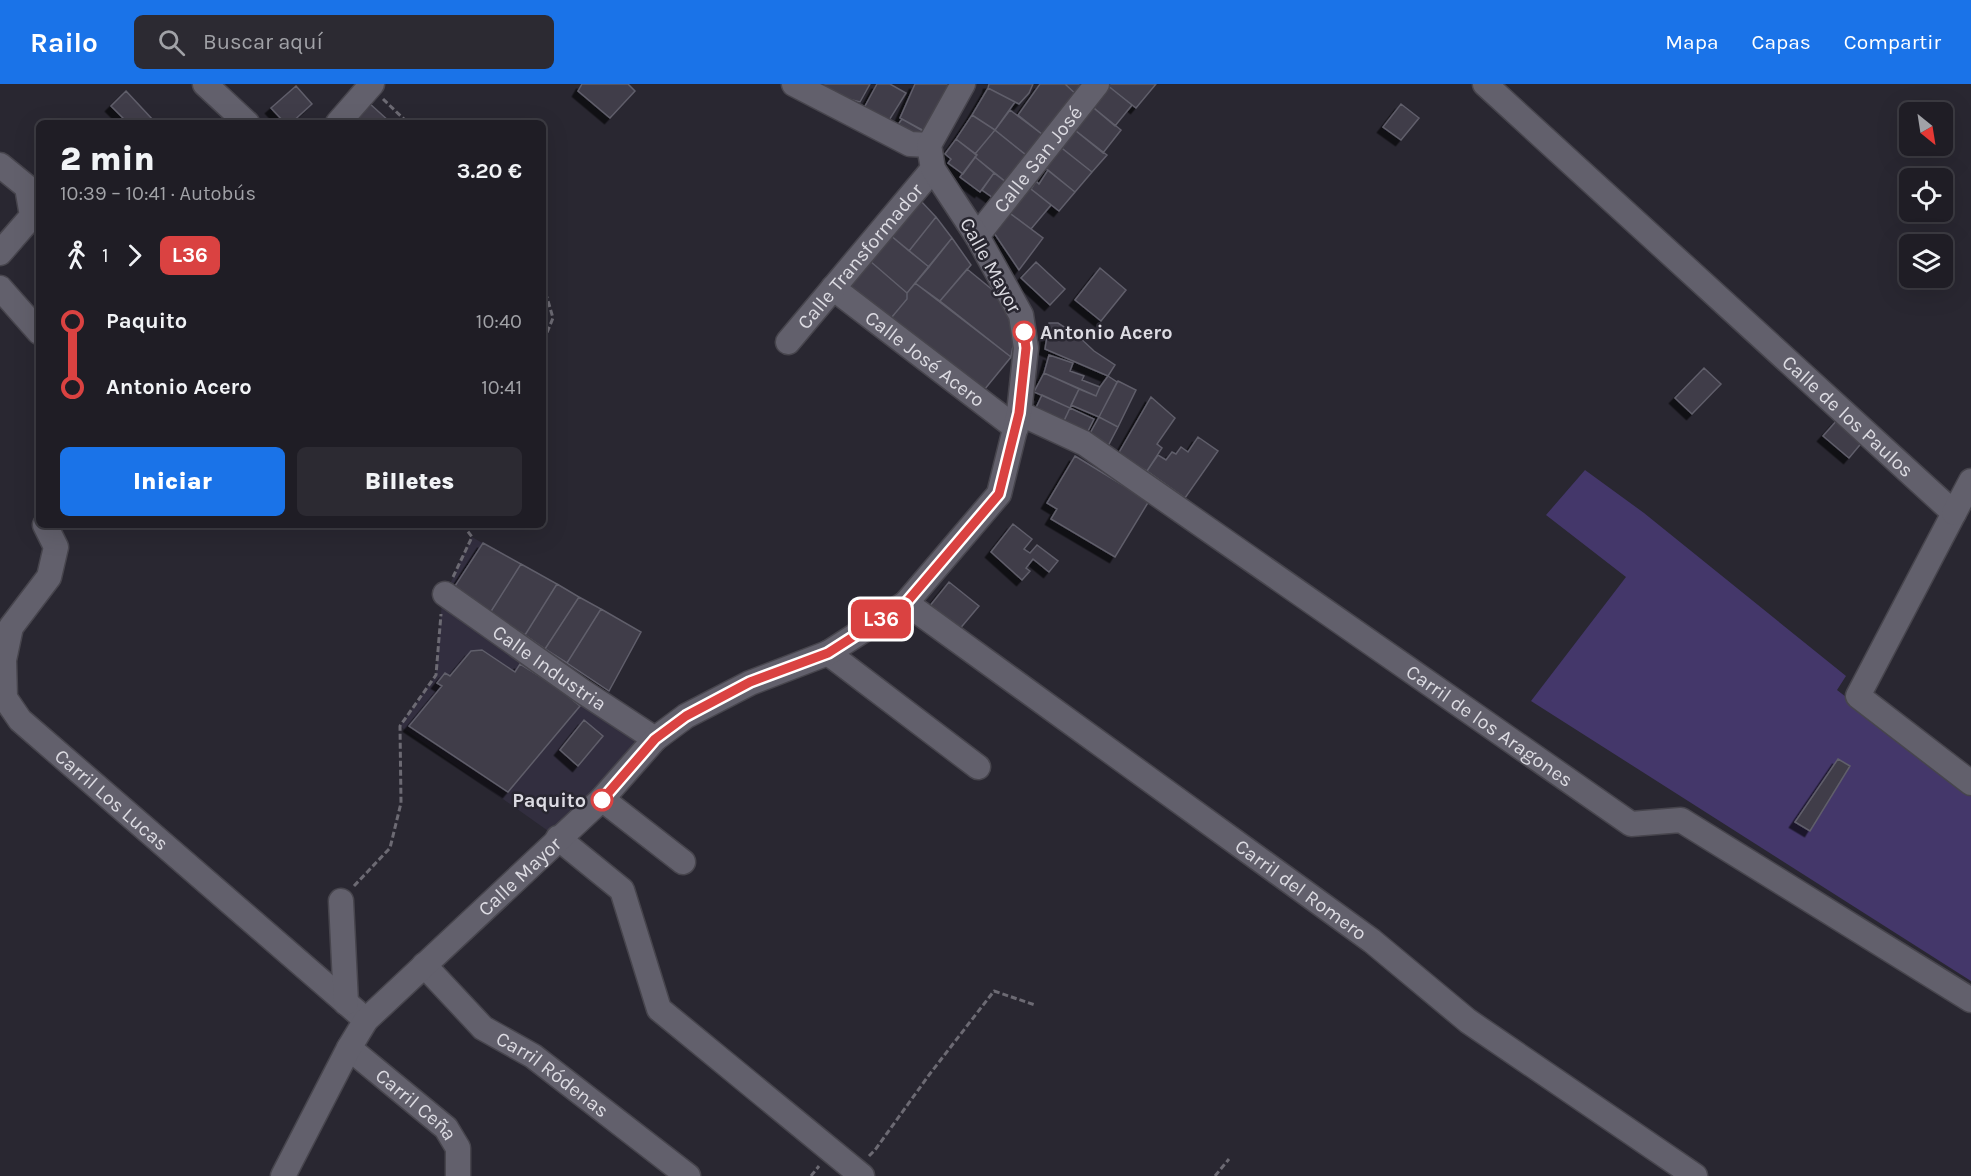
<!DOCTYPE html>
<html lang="es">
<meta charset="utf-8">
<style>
:root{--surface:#1f1d25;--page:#2c2a32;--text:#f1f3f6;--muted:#a1a2a7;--line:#3c3b42;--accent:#1a73e8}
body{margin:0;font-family:Karla,sans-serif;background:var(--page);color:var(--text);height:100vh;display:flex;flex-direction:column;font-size:22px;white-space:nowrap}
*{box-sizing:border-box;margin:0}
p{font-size:20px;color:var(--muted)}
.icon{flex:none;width:33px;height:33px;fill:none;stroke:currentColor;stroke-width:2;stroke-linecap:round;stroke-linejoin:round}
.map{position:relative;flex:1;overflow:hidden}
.details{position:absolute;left:36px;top:36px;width:510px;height:408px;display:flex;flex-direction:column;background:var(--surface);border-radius:9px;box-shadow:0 6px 24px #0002,0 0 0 2px var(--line)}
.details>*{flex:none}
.badge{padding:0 12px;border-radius:9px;font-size:21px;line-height:39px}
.needle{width:39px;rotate:150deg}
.tools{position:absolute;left:1899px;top:18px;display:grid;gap:12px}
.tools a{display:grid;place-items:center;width:54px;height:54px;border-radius:9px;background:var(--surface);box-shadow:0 6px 24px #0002,0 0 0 2px var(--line);font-size:30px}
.map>.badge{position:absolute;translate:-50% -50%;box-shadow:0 0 0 3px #fff}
.legs{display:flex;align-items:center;gap:9px;height:66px;padding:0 24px;font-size:20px}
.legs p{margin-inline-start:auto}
.head{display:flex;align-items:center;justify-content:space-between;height:102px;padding:0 24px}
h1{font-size:33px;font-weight:800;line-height:45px}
.button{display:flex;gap:12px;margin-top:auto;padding:12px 24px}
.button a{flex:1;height:69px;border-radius:9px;background:var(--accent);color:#fff;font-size:24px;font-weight:800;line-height:69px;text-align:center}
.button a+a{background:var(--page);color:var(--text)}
ul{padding:0 24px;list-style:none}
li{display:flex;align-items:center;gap:21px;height:66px;font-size:22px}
li i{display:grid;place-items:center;width:9px;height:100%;margin:0 8px;background:currentColor}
li i::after{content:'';width:15px;height:15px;margin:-8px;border:4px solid;border-radius:50%;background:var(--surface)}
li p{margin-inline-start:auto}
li:first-child i{background:linear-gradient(#0000 50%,currentColor 0)}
li:last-child i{background:linear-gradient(currentColor 50%,#0000 0)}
header{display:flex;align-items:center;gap:36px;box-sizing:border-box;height:84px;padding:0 30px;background:var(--accent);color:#fff}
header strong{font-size:28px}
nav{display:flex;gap:33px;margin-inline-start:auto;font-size:21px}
.search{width:420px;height:54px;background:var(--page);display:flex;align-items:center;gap:15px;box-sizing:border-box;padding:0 21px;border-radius:9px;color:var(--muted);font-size:22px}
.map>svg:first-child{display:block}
</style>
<header>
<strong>Railo</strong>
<div class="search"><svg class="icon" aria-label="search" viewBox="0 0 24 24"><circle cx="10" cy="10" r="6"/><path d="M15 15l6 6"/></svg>Buscar aquí</div>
<nav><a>Mapa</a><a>Capas</a><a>Compartir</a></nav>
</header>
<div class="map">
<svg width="1971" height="1092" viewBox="0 0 1971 1092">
<defs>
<filter id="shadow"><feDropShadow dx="-5.5" dy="5.5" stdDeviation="0" flood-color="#0009"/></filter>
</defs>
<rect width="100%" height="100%" fill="#292731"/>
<path fill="#322e3f" d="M472 453 623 539 582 607 655 655 558 754 400 642 436 591 442 517Z"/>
<path fill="#44376a" d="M1585 386 1644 429 1846 592 1837 606 1971 709V897L1531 617 1626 493 1546 431Z"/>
<path fill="#3f3d48" stroke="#605e6b" stroke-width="1.5" filter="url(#shadow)" d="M582 0H628L635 7 610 34 578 7Z
M817 0H870L860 18 841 13Z
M877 0H890L906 9 888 38 864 24Z
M915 0H951L926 48 900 34Z
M989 0H1033L1029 9 1019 20 988 4Z
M1040 0H1065L1079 13 1047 54 1018 31Z
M1065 0H1090L1079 13Z
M1108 0H1156L1136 24 1107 1Z
M1107 1 1132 21 1115 42 1089 20Z
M296 2 312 20 291 39H285L271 24Z
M988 4 1015 18 995 46 972 31Z
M126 7 153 36 149 39H128L111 22Z
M369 19 390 38 350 39Z
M1089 20 1121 46 1103 69 1071 43Z
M1401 20 1419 34 1401 56 1383 43Z
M1010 26 1047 54 1031 75 995 46Z
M972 31 995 46 975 70 956 55Z
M902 35 923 47 920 53 897 42Z
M1071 43 1107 71 1092 88 1058 61Z
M995 46 1031 75 1011 102 975 73 977 71 975 70Z
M956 55 977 71 963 90 948 79 951 75 945 70Z
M1058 61 1092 88 1075 108 1041 81Z
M975 73 994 89 980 108 960 93Z
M1048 86 1075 108 1059 127 1031 105 1036 97 1039 100Z
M994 89 1011 102 999 118 982 106Z
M1027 102 1051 121 1031 145 1007 127Z
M919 115 936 133 909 167 890 151Z
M1007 127 1043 154 1019 186 992 146Z
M936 133 952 154 929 183 909 167Z
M890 151 929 183 907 209 870 177Z
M952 154 971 181 940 217 915 199Z
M870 177 907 209V215L887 239 843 206Z
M1036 178 1065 205 1050 221 1021 194Z
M1100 184 1126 206 1101 237 1075 216Z
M967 185 1000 212 1015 251 1011 273 940 217Z
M915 199 1011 273 980 311 887 239 907 215V209Z
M1049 239H1058L1077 251 1094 267 1115 281 1108 292 1045 265Z
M1049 271 1073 279 1070 287 1084 292 1082 296 1100 303 1096 312 1044 289Z
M1704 284 1721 300 1692 330 1675 314Z
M1044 289 1079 305 1070 324 1034 308Z
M1108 292 1117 298 1099 333 1071 321 1079 305 1096 312 1100 303Z
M1118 297 1136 306 1118 343 1099 333Z
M1042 311 1070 324 1062 341 1033 330Z
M1151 313 1175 334 1157 360 1162 364 1147 387 1117 372Z
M1070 324 1094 335 1085 353 1062 341Z
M1099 333 1118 343 1107 364 1088 353Z
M1838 335 1864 356 1849 374 1823 352Z
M1198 353 1218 367 1185 414 1147 387 1158 371 1166 376 1172 368 1176 370 1181 363 1188 368Z
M1075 372 1149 417 1115 473 1051 435 1057 425 1047 419Z
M1013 440 1032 455 1024 465 1030 469 1037 461 1058 477 1049 488 1033 475 1026 484 1030 487 1022 496 991 468Z
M483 459 521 480 490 529 455 502Z
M521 480 557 500 525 551 490 529Z
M949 498 979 522 958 547 929 523Z
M557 500 579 513 545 565 525 551Z
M579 513 601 525 567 579 545 565Z
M601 525 641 548 609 607 567 579Z
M482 566 515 588 520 580 554 601 580 622 508 708 409 642 442 602 437 599 445 589 450 592 471 567Z
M584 636 603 652 578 682 560 666Z
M1838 675 1850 682 1810 747 1795 738Z"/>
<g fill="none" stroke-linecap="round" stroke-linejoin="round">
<g stroke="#47454d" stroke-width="27">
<g id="minor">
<path d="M205 0 247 39"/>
<path d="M794 0 910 60 929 61"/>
<path id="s1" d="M1485 0 1954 429 1858 612 1971 699"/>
<path d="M338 39 372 0"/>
<path d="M0 81 27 103 32 132 0 169"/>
<path id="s2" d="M977 152 1097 0"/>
<path d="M0 204 39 248"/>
<path id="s3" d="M833 204 1016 344"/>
<path id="s4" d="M788 258 933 85"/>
<path id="s5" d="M1019 329 1084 359 1631 740 1681 736 1971 916"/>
<path d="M1954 429 1971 397"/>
<path id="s6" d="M45 441 56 463 49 493 11 543 4 576 5 614 20 636 366 936"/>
<path id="s7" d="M445 510 582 607 655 655"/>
<path id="s8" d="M906 519 1372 857 1468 937 1695 1092"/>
<path d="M828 569 978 683"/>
<path d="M602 715 683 778"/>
<path d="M558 754 622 806 659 925 862 1092"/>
<path d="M341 817 346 919"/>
<path id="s9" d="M424 881 483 944 533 972 688 1092"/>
<path id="s10" d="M349 964 446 1044 458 1064V1092"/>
<path id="s11" d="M283 1092 349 964 366 936 602 715 655 655 686 632 750 599 828 569 906 519 999 410 1019 329 1026 264 1021 231 977 152 933 85 929 61 963 0"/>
</g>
</g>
<path stroke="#6c6a73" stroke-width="3" stroke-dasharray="6 3" stroke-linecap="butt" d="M383 15 408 39
M543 200 553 234 543 258
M453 493 472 453 463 441
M354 802 390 764 401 719 400 642 436 591 441 530
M869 1072 875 1066 929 991 994 907 1035 921
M811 1092 819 1082
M1215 1092 1229 1075"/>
<use href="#minor" stroke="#62606c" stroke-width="24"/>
</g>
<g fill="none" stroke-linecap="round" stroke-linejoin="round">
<g stroke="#fff" stroke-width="14">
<path id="line-1" d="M602 716 655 655 686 632 750 598 828 569 906 519 999 410 1019 329 1026 264 1024 248"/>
</g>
<use href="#line-1" stroke="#da4241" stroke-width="9"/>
</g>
<g fill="#fff" stroke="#da4241" stroke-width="3">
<circle cx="1024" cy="248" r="10"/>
<circle cx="602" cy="716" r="10"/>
</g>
<g text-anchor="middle" stroke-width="5" stroke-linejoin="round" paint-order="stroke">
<g font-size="20" fill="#dcdbe2" stroke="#292731">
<text dy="7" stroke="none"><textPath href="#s2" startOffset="98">Calle San José</textPath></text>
<text dy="7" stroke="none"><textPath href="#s4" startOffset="112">Calle Transformador</textPath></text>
<text transform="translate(991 181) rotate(61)" y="7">Calle Mayor</text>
<text dy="7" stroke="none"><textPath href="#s3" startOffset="116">Calle José Acero</textPath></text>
<text dy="7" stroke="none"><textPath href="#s1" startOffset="492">Calle de los Paulos</textPath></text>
<text dy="7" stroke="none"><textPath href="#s7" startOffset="128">Calle Industria</textPath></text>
<text dy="7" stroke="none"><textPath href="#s5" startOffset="566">Carril de los Aragones</textPath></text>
<text dy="7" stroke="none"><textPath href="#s6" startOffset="338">Carril Los Lucas</textPath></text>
<text dy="7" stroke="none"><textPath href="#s11" startOffset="387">Calle Mayor</textPath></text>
<text dy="7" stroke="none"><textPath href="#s8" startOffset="488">Carril del Romero</textPath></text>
<text dy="7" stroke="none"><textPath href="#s9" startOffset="170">Carril Ródenas</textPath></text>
<text dy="7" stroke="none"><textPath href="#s10" startOffset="88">Carril Ceña</textPath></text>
</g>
<g font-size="20" font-weight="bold" fill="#dcdbe2" stroke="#292731" text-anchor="start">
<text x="1040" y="255">Antonio Acero</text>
<text x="586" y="723" text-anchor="end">Paquito</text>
</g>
</g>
</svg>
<div class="tools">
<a><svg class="needle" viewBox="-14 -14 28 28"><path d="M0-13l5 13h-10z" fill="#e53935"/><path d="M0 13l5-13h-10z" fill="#a1a2a7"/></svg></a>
<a><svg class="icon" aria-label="locate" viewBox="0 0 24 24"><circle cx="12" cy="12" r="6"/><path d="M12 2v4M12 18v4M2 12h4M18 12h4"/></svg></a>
<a><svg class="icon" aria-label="layers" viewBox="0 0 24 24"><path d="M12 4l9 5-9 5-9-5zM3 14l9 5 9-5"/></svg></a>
</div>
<b class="badge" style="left:881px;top:535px;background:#da4241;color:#fff">L36</b>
<section class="details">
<div class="head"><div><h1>2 min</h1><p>10:39 – 10:41 · Autobús</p></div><b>3.20 €</b></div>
<div class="legs"><svg class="icon" aria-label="walk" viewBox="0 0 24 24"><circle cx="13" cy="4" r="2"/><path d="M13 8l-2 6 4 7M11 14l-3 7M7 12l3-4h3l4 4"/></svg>1<svg class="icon" aria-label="forward" viewBox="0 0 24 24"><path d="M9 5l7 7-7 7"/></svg><b class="badge" style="background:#da4241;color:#fff">L36</b></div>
<ul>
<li><i style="color:#da4241"></i><b>Paquito</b><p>10:40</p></li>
<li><i style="color:#da4241"></i><b>Antonio Acero</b><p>10:41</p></li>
</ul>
<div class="button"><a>Iniciar</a><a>Billetes</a></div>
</section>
</div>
